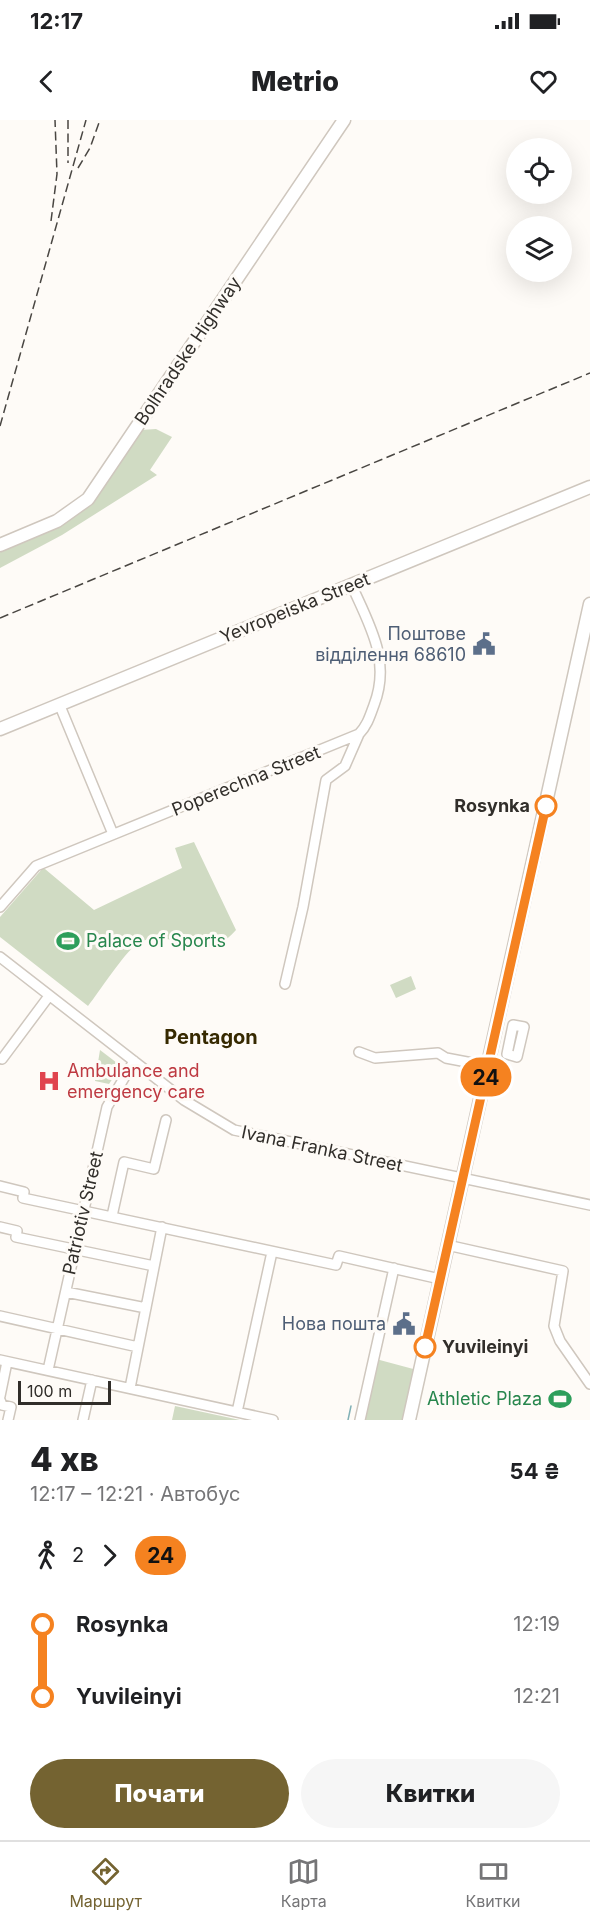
<!DOCTYPE html>
<html lang="uk">
<meta charset="utf-8">
<style>
:root{--surface:#fff;--page:#f6f6f6;--text:#202124;--muted:#757577;--line:#e0e0e0;--accent:#746331}
body{margin:0;font-family:Inter,sans-serif;background:var(--page);color:var(--text);height:100vh;display:flex;flex-direction:column;font-size:22px;white-space:nowrap}
*{box-sizing:border-box;margin:0}
p{font-size:20px;color:var(--muted)}
.icon{flex:none;width:33px;height:33px;fill:none;stroke:currentColor;stroke-width:2;stroke-linecap:round;stroke-linejoin:round}
.map{position:relative;height:1300px;overflow:hidden}
.panel{display:flex;flex-direction:column;background:var(--surface);flex:1}
.panel>*{flex:none}
.badge{padding:0 12px;border-radius:20px;font-size:21px;line-height:39px}
.buttons{position:absolute;left:506px;top:18px;display:grid;gap:12px}
.buttons a{display:grid;place-items:center;width:66px;height:66px;border-radius:50%;background:var(--surface);box-shadow:0 6px 24px #0002;font-size:30px}
.scale{position:absolute;left:18px;bottom:15px;width:93px;box-sizing:border-box;padding-left:6px;border:3px solid #312e2a;border-top:0;font-size:16px;line-height:21px;white-space:nowrap;color:#312e2a;-webkit-text-stroke:4px #fefbf7;paint-order:stroke}
.map>.badge{position:absolute;translate:-50% -50%;box-shadow:0 0 0 3px #fff}
.legs{display:flex;align-items:center;gap:9px;height:66px;padding:0 30px;font-size:20px}
.legs p{margin-inline-start:auto}
.summary{display:flex;align-items:center;justify-content:space-between;height:102px;padding:0 30px}
h1{font-size:33px;font-weight:800;line-height:45px}
.action{display:flex;gap:12px;margin-top:auto;padding:12px 30px}
.action a{flex:1;height:69px;border-radius:36px;background:var(--accent);color:#fff;font-size:24px;font-weight:800;line-height:69px;text-align:center}
.action a+a{background:var(--page);color:var(--text)}
ul{padding:0 30px;list-style:none}
li{display:flex;align-items:center;gap:21px;height:72px;font-size:22px}
li i{display:grid;place-items:center;width:9px;height:100%;margin:0 8px;background:currentColor}
li i::after{content:'';width:15px;height:15px;margin:-8px;border:4px solid;border-radius:50%;background:var(--surface)}
li p{margin-inline-start:auto}
li:first-child i{background:linear-gradient(#0000 50%,currentColor 0)}
li:last-child i{background:linear-gradient(currentColor 50%,#0000 0)}
.status{display:flex;justify-content:space-between;align-items:center;height:42px;padding:0 30px;background:var(--surface);direction:ltr}
.status svg{height:16px;fill:currentColor}
header{display:flex;justify-content:space-between;align-items:center;height:78px;padding:0 30px;background:var(--surface);font-size:27px;font-weight:800}
.dock{display:flex;justify-content:space-around;align-items:center;height:84px;border-top:2px solid var(--line);background:var(--surface);font-size:16px;color:var(--muted)}
.dock a{display:grid;justify-items:center;gap:3px}
.dock .current{color:var(--accent)}
.map>svg:first-child{display:block}
</style>
<div class="status"><b>12:17</b><svg viewBox="0 0 49 12"><path d="M0 12V9h3v3zM5 12V6h3v6zM10 12V3h3v9zM15 12V0h3v12zM26 1h20v11H26zM47 4h2v5h-2z"/></svg></div>
<header><svg class="icon" aria-label="back" viewBox="0 0 24 24"><path d="M15 5l-7 7 7 7"/></svg>Metrio<svg class="icon" aria-label="heart" viewBox="0 0 24 24"><path d="M12 20l-8-8c-3-5 5-10 8-4 3-6 11-1 8 4z"/></svg></header>
<div class="map">
<svg width="590" height="1300" viewBox="0 0 590 1300">
<rect width="100%" height="100%" fill="#fefbf7"/>
<path fill="#d0dbc3" d="M156 309 172 317 150 350 157 355 62 415 0 448V430L58 406 141 310Z
M194 722 236 810C200 851 173 802 137 824 125 832 99 872 88 886L0 817V797L42 749H45L94 790 182 748 175 728Z
M411 856 416 869 396 878 390 865Z
M100 930 121 946 109 964 95 961Z
M376 1239 417 1250 407 1300H362Z
M175 1286 240 1300H172Z"/>
<g fill="none" stroke-linecap="round" stroke-linejoin="round">
<path stroke="#81b1b6" stroke-width="1.5" d="M348 1300 351 1286"/>
<g stroke="#cfc7be" stroke-width="12">
<path id="minor" d="M60 586 113 714
M0 787 36 746 359 614C367 606 370 596 374 585 391 541 370 506 352 466
M0 837 184 980 234 1010 590 1085
M285 864 303 787 326 660 345 646 359 614
M513 905 524 907 517 937 507 934Z
M359 932 375 938 438 933 446 938 488 946
M2 939 49 876
M0 1066 24 1072 23 1078 336 1145 339 1136 440 1159
M112 1096 124 1042 154 1049 166 1000
M0 1107 17 1111 16 1117 154 1146
M447 1125 563 1151 554 1206 560 1221 590 1264
M66 1172 146 1188
M0 1196 138 1227
M0 1240 273 1300
M48 1250 107 987 134 941
M130 1268 162 1107
M0 1276 7 1242
M0 1280 2 1285 11 1287 8 1300
M237 1292 272 1132
M83 1300 92 1260
M360 1300 394 1148"/>
</g>
<g stroke="#cfc7be" stroke-width="15">
<path id="major" d="M0 425 57 401 88 379 344 0
M0 609 590 367
M409 1300 590 484"/>
</g>
<use href="#minor" stroke="#fff" stroke-width="9"/>
<use href="#major" stroke="#fff" stroke-width="12"/>
<path stroke="#494642" stroke-width="1.5" stroke-dasharray="9 4.5" stroke-linecap="butt" d="M68 0V43
M78 48 90 28 100 0
M51 101 57 54 55 0
M0 306 86 0
M0 498 590 253"/>
</g>
<g fill="none" stroke-linecap="round" stroke-linejoin="round">
<g stroke="#fff" stroke-width="14">
<path id="line-1" d="M425 1227 546 686"/>
</g>
<use href="#line-1" stroke="#f58220" stroke-width="9"/>
</g>
<defs>
<g id="civic-bare" transform="scale(1.8)"><path d="M-.6-6.5H3V-4.5H.6V-3L4-1V1h2V6H-6V1h2V-1L-.6-3ZM-1.2 2.5V6h2.4V2.5Z" fill="#5c6f8a" stroke="#fefbf7" stroke-width="2.5" paint-order="stroke"/></g>
<g id="stadium-bare" transform="scale(1.8)"><path d="M0-5a6.5 5 0 1 0 0 10a6.5 5 0 1 0 0-10ZM-3.5-1.8h7v3.6h-7Z" fill="#2e9e5b" stroke="#fefbf7" stroke-width="2.5" paint-order="stroke"/></g>
<g id="hospital-bare" transform="scale(1.8)"><path d="M-5-5h3v3.5h4V-5h3V5h-3V1.5h-4V5h-3Z" fill="#e0444e" stroke="#fefbf7" stroke-width="2.5" paint-order="stroke"/></g>
</defs>
<g fill-rule="evenodd">
<use href="#civic-bare" x="484" y="524"/>
<use href="#stadium-bare" x="68" y="821"/>
<use href="#hospital-bare" x="49" y="961"/>
<use href="#civic-bare" x="404" y="1204"/>
<use href="#stadium-bare" x="560" y="1279"/>
</g>
<g fill="#fff" stroke="#f58220" stroke-width="3">
<circle cx="546" cy="686" r="10"/>
<circle cx="425" cy="1227" r="10"/>
</g>
<g text-anchor="middle" stroke-width="6" stroke-linejoin="round" paint-order="stroke">
<g font-size="18" fill="#312e2a" stroke="#fefbf7">
<text transform="translate(188 231) rotate(-56)" y="6">Bolhradske Highway</text>
<text transform="translate(295 488) rotate(-22)" y="6">Yevropeiska Street</text>
<text transform="translate(246 661) rotate(-22)" y="6">Poperechna Street</text>
<text transform="translate(322 1029) rotate(12)" y="6">Ivana Franka Street</text>
<text transform="translate(83 1093) rotate(-77)" y="6">Patriotiv Street</text>
</g>
<g font-size="18" fill="#4e5e75" stroke="#fefbf7" text-anchor="end">
<text x="466" y="520">Поштове<tspan x="466" dy="21">відділення 68610</tspan></text>
<text x="386" y="1210">Нова пошта</text>
</g>
<g font-size="18" font-weight="bold" fill="#312e2a" stroke="#fefbf7" text-anchor="end">
<text x="530" y="692">Rosynka</text>
<text x="442" y="1233" text-anchor="start">Yuvileinyi</text>
</g>
<g font-size="18" fill="#27864d" stroke="#fefbf7" text-anchor="start">
<text x="86" y="827">Palace of Sports</text>
<text x="542" y="1285" text-anchor="end">Athletic Plaza</text>
</g>
<g font-size="18" fill="#be3a42" stroke="#fefbf7" text-anchor="start">
<text x="67" y="957">Ambulance and<tspan x="67" dy="21">emergency care</tspan></text>
</g>
<g font-size="20" font-weight="bold" fill="#362900" stroke="#fefbf7">
<text x="211" y="924">Pentagon</text>
</g>
</g>
</svg>
<div class="buttons">
<a><svg class="icon" aria-label="locate" viewBox="0 0 24 24"><circle cx="12" cy="12" r="6"/><path d="M12 2v4M12 18v4M2 12h4M18 12h4"/></svg></a>
<a><svg class="icon" aria-label="layers" viewBox="0 0 24 24"><path d="M12 4l9 5-9 5-9-5zM3 14l9 5 9-5"/></svg></a>
</div>
<div class="scale">100 m</div>
<b class="badge" style="left:486px;top:957px;background:#f58220;color:#111">24</b>
</div>
<section class="panel">
<div class="summary"><div><h1>4 хв</h1><p>12:17 – 12:21 · Автобус</p></div><b>54 ₴</b></div>
<div class="legs"><svg class="icon" aria-label="walk" viewBox="0 0 24 24"><circle cx="13" cy="4" r="2"/><path d="M13 8l-2 6 4 7M11 14l-3 7M7 12l3-4h3l4 4"/></svg>2<svg class="icon" aria-label="forward" viewBox="0 0 24 24"><path d="M9 5l7 7-7 7"/></svg><b class="badge" style="background:#f58220;color:#111">24</b></div>
<ul>
<li><i style="color:#f58220"></i><b>Rosynka</b><p>12:19</p></li>
<li><i style="color:#f58220"></i><b>Yuvileinyi</b><p>12:21</p></li>
</ul>
<div class="action"><a>Почати</a><a>Квитки</a></div>
</section>
<nav class="dock">
<a class="current"><svg class="icon" aria-label="directions" viewBox="0 0 24 24"><path d="M12 3l9 9-9 9-9-9zM9 14v-3h6M13 9l2 2-2 2"/></svg>Маршрут</a>
<a><svg class="icon" aria-label="map" viewBox="0 0 24 24"><path d="M3 6l6-2 6 2 6-2v14l-6 2-6-2-6 2zM9 4v14M15 6v14"/></svg>Карта</a>
<a><svg class="icon" aria-label="tickets" viewBox="0 0 24 24"><path d="M3 7h18v10H3zM15 7v10"/></svg>Квитки</a>
</nav>
